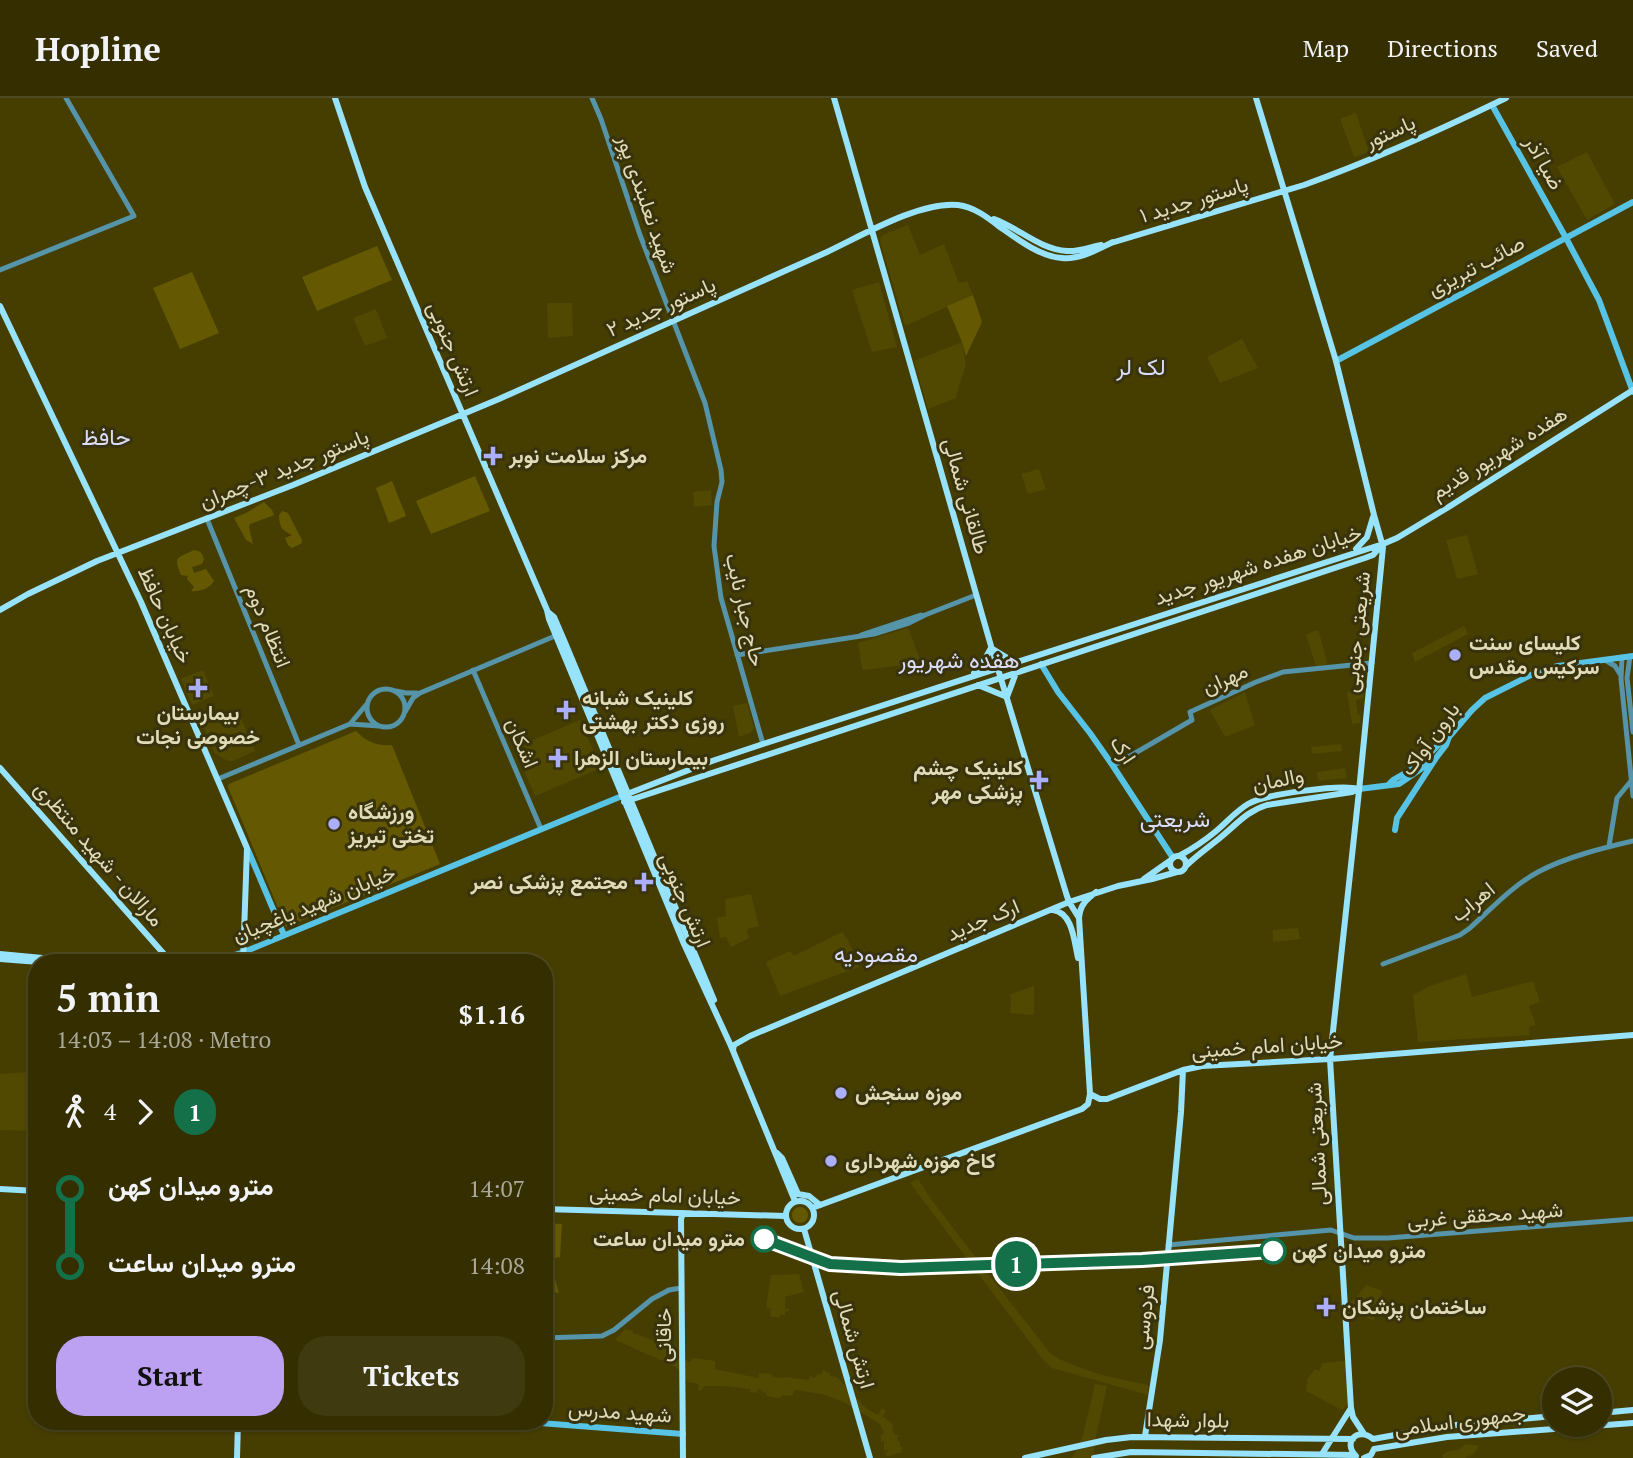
<!DOCTYPE html>
<meta charset="utf-8">
<style>
:root{--surface:#342e01;--page:#3f3a10;--text:#f1f3f6;--muted:#a9a899;--line:#4e4a23;--accent:#bca0f2}
body{margin:0;font-family:"PT Serif",Vazirmatn,serif;background:var(--page);color:var(--text);height:100vh;display:flex;flex-direction:column;font-size:26px;white-space:nowrap}
*{box-sizing:border-box;margin:0}
p{font-size:23px;color:var(--muted)}
.icon{flex:none;width:38px;height:38px;fill:none;stroke:currentColor;stroke-width:2;stroke-linecap:round;stroke-linejoin:round}
.map{position:relative;flex:1;overflow:hidden}
.details{position:absolute;left:28px;top:856px;width:525px;height:476px;display:flex;flex-direction:column;background:var(--surface);border-radius:28px;box-shadow:0 2px 5px #0004,0 0 0 2px var(--line)}
.details>*{flex:none}
.badge{padding:0 14px;border-radius:23px;font-size:24px;line-height:46px}
.tools{position:absolute;left:1542px;top:1269px;display:grid;gap:14px}
.tools a{display:grid;place-items:center;width:70px;height:70px;border-radius:50%;background:var(--surface);box-shadow:0 2px 5px #0004,0 0 0 2px var(--line);font-size:35px}
.map>.badge{position:absolute;translate:-50% -50%;box-shadow:0 0 0 4px #fff}
.legs{display:flex;align-items:center;gap:10px;height:77px;padding:0 28px;font-size:23px}
.legs p{margin-inline-start:auto}
.summary{display:flex;align-items:center;justify-content:space-between;height:119px;padding:0 28px}
h1{font-size:38px;font-weight:700;line-height:52px}
.action{display:flex;gap:14px;margin-top:auto;padding:14px 28px}
.action a{flex:1;height:80px;border-radius:28px;background:var(--accent);color:#111;font-size:28px;font-weight:700;line-height:80px;text-align:center}
.action a+a{background:var(--page);color:var(--text)}
ul{padding:0 28px;list-style:none}
li{display:flex;align-items:center;gap:24px;height:77px;font-size:26px}
li i{display:grid;place-items:center;width:10px;height:100%;margin:0 9px;background:currentColor}
li i::after{content:'';width:18px;height:18px;margin:-9px;border:5px solid;border-radius:50%;background:var(--surface)}
li p{margin-inline-start:auto}
li:first-child i{background:linear-gradient(#0000 50%,currentColor 0)}
li:last-child i{background:linear-gradient(currentColor 50%,#0000 0)}
header{display:flex;align-items:center;gap:42px;box-sizing:border-box;height:98px;padding:0 35px;background:var(--surface);border-bottom:2px solid var(--line)}
header strong{font-size:33px}
nav{display:flex;gap:38px;margin-inline-start:auto;font-size:24px}
.map>svg:first-child{display:block}
</style>
<header>
<strong>Hopline</strong>
<nav><a>Map</a><a>Directions</a><a>Saved</a></nav>
</header>
<div class="map">
<svg width="1633" height="1360" viewBox="0 0 1633 1360">
<rect width="100%" height="100%" fill="#463e01"/>
<path fill="#514801" d="M1356 15 1369 54 1354 59 1340 21Z
M1587 54 1615 106 1587 122 1557 69Z
M908 127 920 157 944 146 959 185 967 183 973 197 905 228 880 143 881 139 885 136Z
M879 184 897 249 872 254 852 192Z
M547 205H572L573 238 548 240Z
M376 211 387 240 365 248 353 220Z
M1242 241 1258 270 1220 285 1207 259Z
M962 244 966 267 960 284 956 300 928 311 914 263Z
M1039 371 1046 391 1028 396 1021 376Z
M711 392 712 407 694 409 693 394Z
M1467 437 1478 476 1457 481 1446 442Z
M1464 528 1468 536 1415 564 1412 555Z
M908 530 920 561 904 567 864 572 862 571 858 545Z
M1316 532 1319 534 1327 564 1326 567 1316 568 1306 537Z
M203 572 214 598 192 607 181 581Z
M1364 592 1363 600 1356 602 1358 617H1361L1360 625 1352 626 1347 594Z
M1245 594 1255 627 1225 639 1210 612Z
M747 605 754 630 750 635 739 639 733 608Z
M238 613 255 653 233 663H228L214 655 203 627Z
M580 622 601 670 535 698 514 650Z
M1341 646 1342 653 1312 656 1311 649Z
M1345 670 1347 680 1318 683 1317 674Z
M751 796 759 828 747 831 749 840 731 849 726 839 720 840 717 820 726 818 725 801Z
M1298 830 1300 841 1273 844V832Z
M842 834 849 844 859 869 780 898 766 864 790 853 794 858Z
M1466 876 1472 899 1533 883 1540 904 1529 908 1536 927 1529 929 1530 937 1418 944 1413 897 1430 888Z
M1034 888V917L1010 915 1011 901 1009 897Z
M28 974V1033L0 1032V976Z
M918 1081 931 1101 1003 1195 1051 1256 1059 1261 1078 1269 1102 1277 1148 1287V1297L1052 1270 1044 1263 910 1085Z
M799 1176 804 1194 785 1199V1210L789 1211V1213L785 1214V1217H780L779 1220 770 1218 771 1211 766 1210 771 1177Z
M1366 1187 1382 1193 1374 1223 1349 1212 1348 1205 1354 1202Z
M625 1231 633 1233V1235L644 1239 673 1250 688 1264H690L694 1260 715 1263V1271L758 1280 759 1275 772 1276V1279L785 1280V1279L809 1282 810 1278 815 1280 817 1276 821 1277 823 1272 830 1275V1278L837 1279 867 1311 878 1317 882 1310 886 1313 883 1318 894 1328 892 1329 895 1337H899L897 1339 898 1344H900V1349H902L901 1355H898L887 1359 885 1355 889 1353 887 1352 884 1353V1343L881 1344V1337L884 1335 880 1326 844 1304 822 1296 795 1292 792 1298 782 1297 781 1299 777 1300 766 1298 767 1289 765 1295 762 1294 763 1292 757 1291V1295L750 1294V1291L724 1288H704L701 1293 698 1292 699 1286 688 1284 676 1269 615 1242Z
M1346 1263 1348 1306 1342 1312 1306 1293 1307 1281 1315 1271 1319 1273 1323 1265Z
M1095 1286 1107 1288 1096 1338 1093 1360H1072L1083 1337Z
M1466 1346 1475 1347 1478 1348 1477 1352 1474 1354V1356L1464 1360H1443L1442 1357 1449 1353 1458 1352Z"/>
<path fill="#645902" d="M377 148 392 182 317 213 302 179Z
M192 174 219 235 180 251 153 190Z
M973 197 982 224 966 258 962 244 947 208Z
M475 378 490 413 431 436 416 403Z
M392 383 406 418 389 425 376 390Z
M264 404 272 412 274 417 250 426 249 429 253 446 246 442 234 420 246 415Z
M282 413 288 415 302 442V445L292 450 288 447 285 440 292 437C282 432 279 429 279 417Z
M194 452C201 453 202 455 204 461L202 466 192 469 194 475 206 471 214 483C209 491 200 494 191 493L194 489 187 481 188 478 181 477C173 457 177 461 194 452Z
M356 633C367 644 376 648 392 647L440 766 286 829 228 689 229 686Z
M792 1117a8 8 0 1 1 16 0a8 8 0 1 1-16 0Z
M544 1125 562 1126 560 1159 554 1160 552 1171 559 1195 544 1192Z"/>
<g fill="none" stroke-linecap="round" stroke-linejoin="round">
<path stroke="#5594a9" stroke-width="5" d="M592 0 601 21 640 137 705 305 721 372 722 384 717 404 714 448 721 500 763 646
M0 172 134 118 66 0
M207 421 299 647
M861 537 921 517
M737 557 874 536 909 525 925 517 976 497
M1630 558 1627 580 1633 634
M1622 559 1621 581 1633 698
M1605 562 1615 568 1620 576
M473 572 541 731
M367 610a19 19 0 1 1 38 0a19 19 0 1 1-38 0Z
M396 593 406 595H417
M405 614 413 600 420 595 555 538
M350 626 366 607
M1113 668 1192 622 1190 614 1256 584 1283 574 1372 565
M218 681 350 626 379 628
M1609 748 1617 700 1631 683
M1383 866 1460 837 1470 830C1491 811 1512 788 1538 774 1566 759 1603 750 1633 743
M1168 1147 1331 1132 1354 1140H1388L1633 1121
M544 1240 602 1238 614 1232 652 1201 669 1192 681 1190"/>
<path stroke="#58c4e5" stroke-width="6" d="M1492 7 1566 140 1599 202 1633 294
M1336 263 1633 104
M1041 566 1058 594 1090 635 1113 668 1173 760
M1389 686 1393 682 1419 667 1443 642 1449 639
M1359 691 1399 686 1431 664
M1395 732 1397 720 1436 660 1446 647 1449 639 1472 612 1485 600 1537 574 1558 568 1633 558
M248 752 284 837
M212 864 244 854 622 698
M514 1323 683 1336"/>
<path stroke="#98e3fc" stroke-width="6" d="M335 0 365 89 547 512 549 521 684 846 731 948 795 1103
M834 0 991 548 1066 795 1069 804 1079 820
M1256 0 1336 263 1374 417 1383 449 1359 693 1330 961 1351 1310 1353 1319 1364 1336
M994 121C1019 130 1039 151 1067 153 1078 154 1090 149 1101 147
M1111 145 1304 87C1373 62 1440 32 1506 0
M0 208 141 504 247 750 243 864
M1356 451 1367 439 1373 419
M0 512 28 496 97 463 293 387 499 301 827 154C861 138 920 103 958 107 974 109 987 119 1000 129 1017 141 1041 159 1062 160 1080 162 1098 151 1113 144
M548 514 554 519 566 547 714 902
M974 575 981 568 991 550 1014 564
M978 587 1007 599 1016 575
M0 670 171 864
M622 698 712 663 763 646 1383 446 1397 440 1447 410 1633 292
M624 704 1365 460 1373 457 1382 447
M1179 758C1192 751 1204 743 1215 734 1226 725 1236 713 1248 706 1265 696 1341 686 1359 691
M1170 766a8 8 0 1 1 16 0a8 8 0 1 1-16 0Z
M1186 768C1197 757 1209 749 1221 739 1237 726 1247 713 1267 707L1352 694 1359 691
M1144 781 1171 762
M1053 812C1073 815 1074 843 1078 860
M0 856 85 864
M0 861 39 864
M733 952 734 947 750 938 1069 804 1118 788 1152 781 1177 774
M1090 996 1100 1001H1107L1183 972 1202 968 1330 961 1633 937
M777 1055 782 1060 798 1096 809 1098 820 1107
M0 1091 37 1093
M786 1117a14 14 0 1 1 28 0a14 14 0 1 1-28 0Z
M812 1110 1082 1011 1088 1006 1090 996 1079 820C1080 807 1086 802 1096 794
M544 1111 785 1118
M683 1115 681 1121 683 1360
M804 1131 870 1360
M1600 1315 1633 1312
M1145 1338 1160 1242 1181 1014 1183 972
M1322 1356 1351 1310
M1356 1358C1342 1344 1358 1328 1373 1341L1445 1328 1554 1318
M237 1360 238 1323
M1025 1360 1106 1342 1132 1339 1353 1341
M1094 1360 1131 1354 1355 1357
M1364 1360 1371 1357 1374 1351 1447 1339 1633 1325"/>
</g>
<g fill="none" stroke-linecap="round" stroke-linejoin="round">
<g stroke="#fff" stroke-width="16">
<path id="line-1" d="M764 1141 830 1166 901 1170 1142 1162 1273 1153"/>
</g>
<use href="#line-1" stroke="#147049" stroke-width="10"/>
</g>
<g fill="#abaffb" stroke="#39330d" stroke-width="2.5">
<path d="M489.5 347.5h7v7h7v7h-7v7h-7v-7h-7v-7h7z"/>
<circle cx="1455" cy="557" r="7"/>
<path d="M194.5 579.5h7v7h7v7h-7v7h-7v-7h-7v-7h7z"/>
<path d="M562.5 601.5h7v7h7v7h-7v7h-7v-7h-7v-7h7z"/>
<path d="M554.5 649.5h7v7h7v7h-7v7h-7v-7h-7v-7h7z"/>
<path d="M1035.5 671.5h7v7h7v7h-7v7h-7v-7h-7v-7h7z"/>
<circle cx="334" cy="726" r="7"/>
<path d="M640.5 773.5h7v7h7v7h-7v7h-7v-7h-7v-7h7z"/>
<circle cx="841" cy="995" r="7"/>
<circle cx="831" cy="1063" r="7"/>
<path d="M1322.5 1198.5h7v7h7v7h-7v7h-7v-7h-7v-7h7z"/>
</g>
<g fill="#fff" stroke="#147049" stroke-width="3.5">
<circle cx="764" cy="1141" r="12"/>
<circle cx="1273" cy="1153" r="12"/>
</g>
<g text-anchor="middle" stroke-width="6" stroke-linejoin="round" paint-order="stroke">
<g font-size="21" fill="#e0dbb8" stroke="#39330d">
<text transform="translate(1390 34) rotate(-24)" y="7">پاستور</text>
<text transform="translate(1544 65) rotate(61)" y="7">ضیا آذر</text>
<text transform="translate(1194 102) rotate(-17)" y="7">پاستور جدید ۱</text>
<text transform="translate(647 106) rotate(71)" y="7">شهید نعلبندی پور</text>
<text transform="translate(1476 168) rotate(-28)" y="7">صائب تبریزی</text>
<text transform="translate(661 209) rotate(-24)" y="7">پاستور جدید ۲</text>
<text transform="translate(453 251) rotate(67)" y="7">ارتش جنوبی</text>
<text transform="translate(1499 355) rotate(-32)" y="7">هفده شهریور قدیم</text>
<text transform="translate(284 371) rotate(-22)" y="7">پاستور جدید ۳-چمران</text>
<text transform="translate(966 398) rotate(74)" y="7">طالقانی شمالی</text>
<text transform="translate(1258 467) rotate(-18)" y="7">خیابان هفده شهریور جدید</text>
<text transform="translate(745 512) rotate(77)" y="7">حاج جبار نایب</text>
<text transform="translate(165 517) rotate(66)" y="7">خیابان حافظ</text>
<text transform="translate(268 528) rotate(68)" y="7">انتظام دوم</text>
<text transform="translate(1357 534) rotate(-84)" y="7">شریعتی جنوبی</text>
<text transform="translate(1225 581) rotate(-24)" y="7">مهران</text>
<text transform="translate(1430 641) rotate(-54)" y="7">بارون آواک</text>
<text transform="translate(522 645) rotate(67)" y="7">اشکان</text>
<text transform="translate(1123 652) rotate(57)" y="7">ارک</text>
<text transform="translate(1278 682) rotate(-12)" y="7">والمان</text>
<text transform="translate(99 756) rotate(49)" y="7">مارالان - شهید منتظری</text>
<text transform="translate(685 802) rotate(67)" y="7">ارتش جنوبی</text>
<text transform="translate(1473 804) rotate(-39)" y="7">اهراب</text>
<text transform="translate(314 806) rotate(-22)" y="7">خیابان شهید یاغچیان</text>
<text transform="translate(983 822) rotate(-23)" y="7">ارک جدید</text>
<text transform="translate(1267 948) rotate(-4)" y="7">خیابان امام خمینی</text>
<text transform="translate(1317 1046) rotate(-93)" y="7">شریعتی شمالی</text>
<text transform="translate(665 1097) rotate(2)" y="7">خیابان امام خمینی</text>
<text transform="translate(1485 1117) rotate(-4)" y="7">شهید محققی غربی</text>
<text transform="translate(1144 1219) rotate(-84)" y="7">فردوسی</text>
<text transform="translate(664 1237) rotate(-90)" y="7">خاقانی</text>
<text transform="translate(854 1241) rotate(74)" y="7">ارتش شمالی</text>
<text transform="translate(620 1314) rotate(4)" y="7">شهید مدرس</text>
<text transform="translate(1188 1322) rotate(1)" y="7">بلوار شهدا</text>
<text transform="translate(1460 1323) rotate(-7)" y="7">جمهوری اسلامی</text>
</g>
<g font-size="21" font-weight="bold" fill="#e0dbb8" stroke="#39330d" text-anchor="start">
<text x="509" y="365">مرکز سلامت نوبر</text>
<text x="1469" y="552">کلیسای سنت<tspan x="1469" dy="24">سرکیس مقدس</tspan></text>
<text x="582" y="607">کلینیک شبانه<tspan x="582" dy="24">روزی دکتر بهشتی</tspan></text>
<text x="198" y="622" text-anchor="middle">بیمارستان<tspan x="198" dy="24">خصوصی نجات</tspan></text>
<text x="574" y="667">بیمارستان الزهرا</text>
<text x="1023" y="677" text-anchor="end">کلینیک چشم<tspan x="1023" dy="24">پزشکی مهر</tspan></text>
<text x="348" y="721">ورزشگاه<tspan x="348" dy="24">تختی تبریز</tspan></text>
<text x="628" y="791" text-anchor="end">مجتمع پزشکی نصر</text>
<text x="855" y="1002">موزه سنجش</text>
<text x="845" y="1070">کاخ موزه شهرداری</text>
<text x="1342" y="1216">ساختمان پزشکان</text>
</g>
<g font-size="21" font-weight="bold" fill="#e0dbb8" stroke="#39330d" text-anchor="end">
<text x="745" y="1148">مترو میدان ساعت</text>
<text x="1292" y="1160" text-anchor="start">مترو میدان کهن</text>
</g>
<g font-size="23" fill="#daddfa" stroke="#39330d">
<text x="1141" y="277">لک لر</text>
<text x="106" y="347">حافظ</text>
<text x="959" y="570">هفده شهریور</text>
<text x="1175" y="729">شریعتی</text>
<text x="876" y="864">مقصودیه</text>
</g>
</g>
</svg>
<div class="tools">
<a><svg class="icon" aria-label="layers" viewBox="0 0 24 24"><path d="M12 4l9 5-9 5-9-5zM3 14l9 5 9-5"/></svg></a>
</div>
<b class="badge" style="left:1016px;top:1166px;background:#147049;color:#fff">1</b>
<section class="details">
<div class="summary"><div><h1>5 min</h1><p>14:03 – 14:08 · Metro</p></div><b>$1.16</b></div>
<div class="legs"><svg class="icon" aria-label="walk" viewBox="0 0 24 24"><circle cx="13" cy="4" r="2"/><path d="M13 8l-2 6 4 7M11 14l-3 7M7 12l3-4h3l4 4"/></svg>4<svg class="icon" aria-label="forward" viewBox="0 0 24 24"><path d="M9 5l7 7-7 7"/></svg><b class="badge" style="background:#147049;color:#fff">1</b></div>
<ul>
<li><i style="color:#147049"></i><b>مترو میدان کهن</b><p>14:07</p></li>
<li><i style="color:#147049"></i><b>مترو میدان ساعت</b><p>14:08</p></li>
</ul>
<div class="action"><a>Start</a><a>Tickets</a></div>
</section>
</div>
